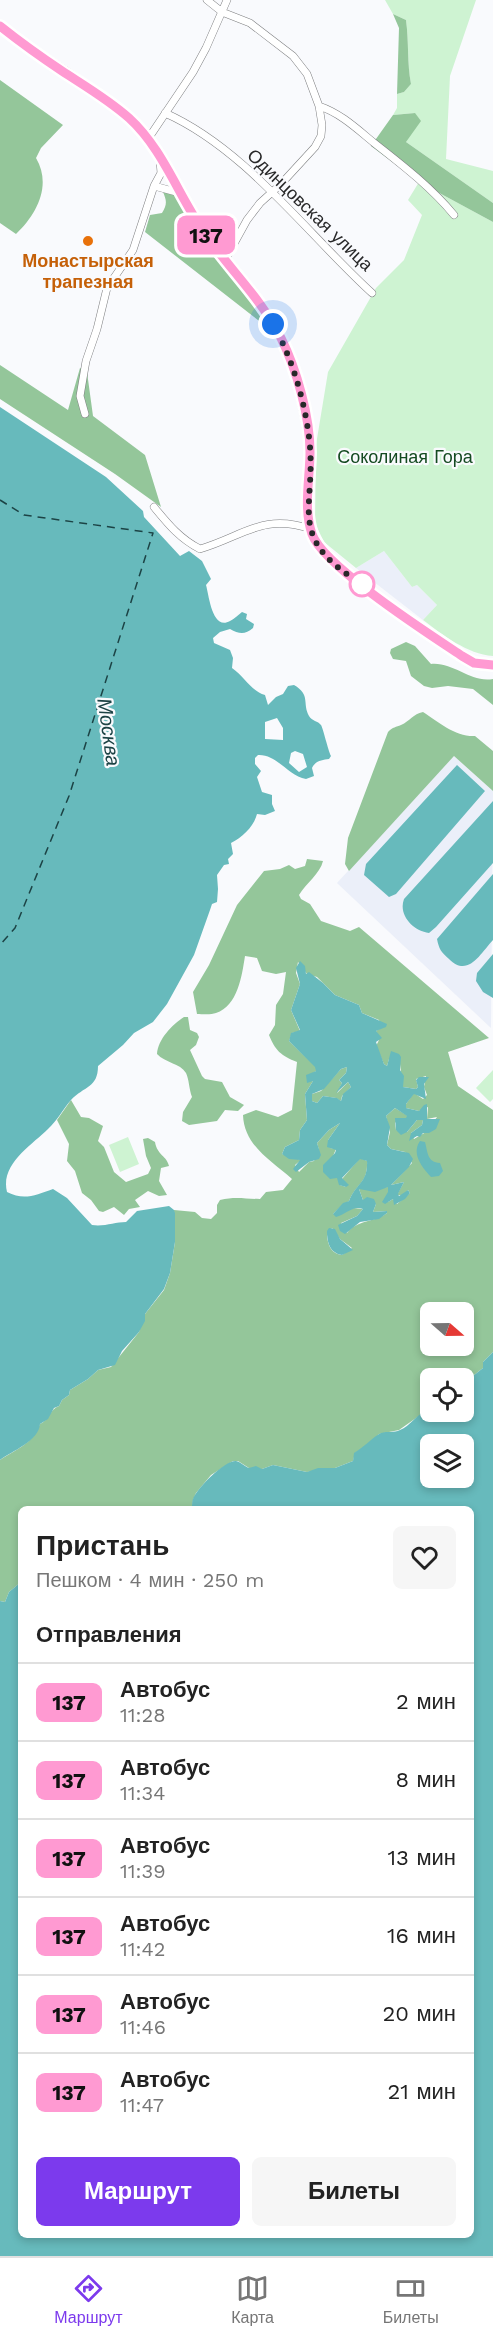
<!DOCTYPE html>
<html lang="ru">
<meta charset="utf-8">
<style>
:root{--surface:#fff;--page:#f6f6f6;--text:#222;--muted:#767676;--line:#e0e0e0;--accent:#7c3aed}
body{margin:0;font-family:"Work Sans",sans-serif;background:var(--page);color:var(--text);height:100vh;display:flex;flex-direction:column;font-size:22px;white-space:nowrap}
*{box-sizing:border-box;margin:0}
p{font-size:20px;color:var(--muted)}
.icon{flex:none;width:33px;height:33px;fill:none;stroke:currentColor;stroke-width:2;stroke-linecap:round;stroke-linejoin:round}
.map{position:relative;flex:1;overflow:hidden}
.panel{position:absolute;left:18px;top:1506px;width:456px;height:732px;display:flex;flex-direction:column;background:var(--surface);border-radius:9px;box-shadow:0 3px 9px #0003}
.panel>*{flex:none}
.badge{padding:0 12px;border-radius:9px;font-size:21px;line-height:39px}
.needle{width:39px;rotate:110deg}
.tools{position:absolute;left:420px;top:1302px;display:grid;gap:12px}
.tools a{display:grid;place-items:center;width:54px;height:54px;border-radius:9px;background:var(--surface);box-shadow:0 3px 9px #0003;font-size:30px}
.you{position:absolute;width:30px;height:30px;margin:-15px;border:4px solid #fff;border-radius:50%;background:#1a73e8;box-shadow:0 0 0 9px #1a73e833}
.map>.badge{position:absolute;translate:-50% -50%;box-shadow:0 0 0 3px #fff}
h2{padding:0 18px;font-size:22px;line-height:54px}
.round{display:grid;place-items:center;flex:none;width:63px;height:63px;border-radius:9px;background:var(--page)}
.summary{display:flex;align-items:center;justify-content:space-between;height:102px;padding:0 18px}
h1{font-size:28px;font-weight:700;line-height:45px}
.button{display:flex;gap:12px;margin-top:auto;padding:12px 18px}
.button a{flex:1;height:69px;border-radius:9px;background:var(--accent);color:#fff;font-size:24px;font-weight:700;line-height:69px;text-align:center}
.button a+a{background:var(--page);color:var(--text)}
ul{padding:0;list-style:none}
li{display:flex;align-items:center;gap:18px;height:78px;padding:0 18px;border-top:2px solid var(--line)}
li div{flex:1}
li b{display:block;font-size:22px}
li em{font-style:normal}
li .badge{min-width:66px;font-weight:700;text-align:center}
.dock{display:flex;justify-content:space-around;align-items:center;height:84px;border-top:2px solid var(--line);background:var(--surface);font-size:16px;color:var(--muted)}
.dock a{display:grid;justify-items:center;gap:3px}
.dock .active{color:var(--accent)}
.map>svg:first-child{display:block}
</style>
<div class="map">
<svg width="493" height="2256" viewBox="0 0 493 2256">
<rect width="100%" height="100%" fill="#f9fafd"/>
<path fill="#ebeff9" d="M384 551 412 587 417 585 437 605 423 620 356 568Z
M454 756 493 791 491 1028 337 883Z"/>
<path fill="#cef3d2" d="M385 0H476L450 76 446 159 493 171V203L406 142 415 113 393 115 397 108V94L404 92 411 84C407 63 409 42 406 20L393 14Z
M419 182 493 222V656C467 654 443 635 423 620L437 605 417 585 412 587 384 551 356 568 324 542 315 523 316 445 328 372 376 288 404 260 422 215 408 200Z
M493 1070V1099L490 1102 476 1088Z
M128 1137 139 1164 120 1172 109 1145Z"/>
<path fill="#94c69a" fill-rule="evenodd" d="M393 14 406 20C409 42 407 63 411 84L404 92 397 94 399 28Z
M0 80 63 125 41 148 36 158C52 185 37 214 16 234L0 223Z
M415 113 421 121 406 142 493 203V222L419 182 371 146 393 115Z
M163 192 173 193 183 204 200 234 218 259 248 292 267 321 263 324 145 232 150 215 162 213C167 205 167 201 163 192Z
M0 365 68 410 80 368 87 372 93 416 145 455 161 507 115 474 0 399Z
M406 642 415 646 431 664C454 662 470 683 493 679V705L473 689 448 686 432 688 424 686 411 676 406 661 393 659 390 653 391 649Z
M423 712C438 722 456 737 475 736L493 751V791L454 756 349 871 345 864 348 838 388 732C393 727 396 727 401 725 410 721 413 714 423 712Z
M307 859 323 861C320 874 306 883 299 895L301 899 310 904 321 921 350 931 359 927 489 1038 448 1052 458 1086 493 1110V1352L483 1362V1368L464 1383V1378H430V1404L426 1411 399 1430 379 1434 372 1442 355 1453 353 1461 335 1468 307 1472 273 1465 262 1469 249 1468 238 1461H233L211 1475 196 1493 193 1500 192 1509H21V1582L9 1592 5 1602 0 1601V1460C16 1449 32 1445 40 1424 49 1420 50 1409 59 1406L62 1400 69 1395 70 1390 88 1379 98 1370 111 1367 139 1332 145 1314 164 1290 170 1273 175 1242 174 1210 195 1212 202 1218 211 1219 217 1213V1205L220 1200C236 1196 245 1199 260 1199L266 1192 283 1190 292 1179C272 1161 244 1146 243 1115L256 1110 278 1117 292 1110 297 1062C281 1056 275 1050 269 1035L275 1025 276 1005 283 994 286 972 276 974 262 971 257 958 245 956C242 975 238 1006 216 1013 211 1015 202 1014 197 1014L193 992 209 965 237 905 264 871 280 869 289 865 295 869 305 866ZM298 962 307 974 317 977 335 995 359 1005 362 1013 379 1020 381 1028 376 1031 379 1040 376 1046 384 1064 387 1066 389 1059 400 1064 403 1087 416 1089 418 1087 416 1079 426 1076 424 1087 427 1095 423 1099 414 1093 406 1104V1108L419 1111 428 1107 427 1119 437 1117 426 1132 414 1139 411 1133 422 1125 423 1120H417L407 1132 396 1130 395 1123 399 1118H407L408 1116 395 1108 386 1116 390 1132 387 1145 391 1149 405 1152 412 1163 391 1185 404 1182 397 1195H404L408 1190 410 1193 397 1204 393 1199 388 1202V1187L359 1189 363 1200 376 1204 373 1212 387 1211V1213C374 1223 358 1219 347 1233L341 1223 357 1216 363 1209 354 1208 333 1214 341 1206 349 1201C357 1182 368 1184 367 1161L360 1158 342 1179 346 1187 340 1185 333 1156 336 1149 330 1148 328 1140 340 1123 329 1130 317 1143 319 1150 314 1161 309 1162 299 1172 295 1165 301 1160 282 1154 285 1147 299 1140 300 1130 307 1120 305 1094 313 1081 310 1075 316 1071V1067L289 1041 292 1033 300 1031 291 1010 300 984 296 973ZM332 1228 340 1239 352 1248 342 1255C332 1254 328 1246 327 1236ZM430 1312H464V1346H430Z
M184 1017H188L190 1030 197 1033 199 1037 196 1045 190 1050 202 1076 205 1079 222 1082 230 1097 244 1105 238 1111 225 1110 217 1121 189 1125 182 1121 183 1112 192 1097C189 1089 189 1079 186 1073 180 1063 165 1063 157 1054 158 1039 172 1025 184 1017Z
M347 1067 346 1073 339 1080 342 1083 337 1093 348 1082 351 1087 342 1096 341 1101 336 1098 323 1096 317 1103 312 1101V1094L321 1091 341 1069Z
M71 1100 81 1117 89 1118 103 1126 98 1141 104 1147 114 1172 126 1182 148 1174 151 1168 146 1156 143 1139 148 1138 155 1142C157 1155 167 1156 169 1166L161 1168 159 1181 167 1195 159 1196 148 1191 135 1200 140 1207 129 1209 124 1215 114 1207 103 1212 99 1211 91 1200 82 1193 75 1171 67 1161 69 1144 57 1120Z"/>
<path fill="#67babc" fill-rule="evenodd" d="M0 407 106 477 143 511 144 517 180 556 189 551 202 561 211 579 206 585C209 595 212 631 230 621 234 619 238 615 242 612L247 614 246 619 254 624 253 628C245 635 239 634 230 629L220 632 213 638 214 643 230 650 233 658 232 668C245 677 250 690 265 695L268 705 276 697 283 694 288 686 294 685C311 695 302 703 309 716 312 721 318 721 321 725 323 728 328 750 331 756L329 759C322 760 315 761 312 768L314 776 306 779C288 776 277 754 258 755L255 758V764L261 771 257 777 262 792 272 795V804L275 811 265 815 257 814C254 826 243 837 231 843L233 854 228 859 229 864 224 865 217 875 218 889 217 902 212 904 210 910 194 955 167 1004 153 1022 134 1033 123 1045 98 1066C98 1088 84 1086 71 1100 63 1109 57 1121 48 1129 32 1145 0 1164 7 1192 24 1201 36 1195 53 1189L67 1198 92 1225C104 1227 115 1222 126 1222L137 1211 169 1206 174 1210 175 1213V1242L170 1273 164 1289 145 1314V1321L139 1332 122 1351 115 1365 98 1370 88 1379 70 1390 69 1395 62 1400 59 1406 54 1408 48 1419 40 1424C39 1441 12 1451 0 1460ZM277 718 283 728V740L265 739V722ZM295 751 303 754 307 767 299 772 289 763 291 753Z
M457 765 485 791 396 894 389 897 364 875 366 864Z
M493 801V863L436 927 429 933C413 931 398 915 404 899Z
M493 874V940C480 954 468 978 449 959 441 952 439 949 437 939Z
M493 954V998L483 992 476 981 477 973Z
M300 961 305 966 306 974 309 972 323 983 335 995 359 1005 362 1013 387 1024 386 1027 376 1031 382 1038 376 1042 384 1064 387 1066 391 1051 399 1054 401 1057 400 1070 404 1076 403 1087 416 1089 418 1087 416 1080 419 1077H429L424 1084 426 1099 414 1094 406 1104V1108L419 1111 424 1105 427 1104V1119H440L436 1129 429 1133H423L420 1137 417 1136 409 1141 411 1133 422 1125 423 1120H417L407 1132 401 1135 396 1130 395 1118H406L407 1116 395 1108 386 1116 390 1127 387 1145 391 1149 409 1153 413 1159 409 1167 391 1185 404 1182 398 1194 399 1196 408 1190 410 1193 405 1199 394 1205 393 1199 385 1204 382 1202 388 1192V1187L375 1192 359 1189 363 1200 367 1197 374 1199 376 1204 373 1212 387 1211V1213L379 1219 360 1222 345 1234 340 1231 338 1225 357 1216 363 1209C352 1205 346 1215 336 1217L333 1214 343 1203 349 1201C356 1183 368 1183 367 1161L360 1159 342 1178 349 1185 346 1187 339 1185 337 1178 330 1179 323 1172V1165L335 1153 336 1150 327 1147 328 1140 340 1123 329 1130 317 1143 321 1155 319 1159 309 1162 296 1172 293 1169 300 1160 289 1159 282 1154 285 1147 299 1140 300 1130 307 1120 305 1094 313 1081 307 1083 306 1075 316 1071 315 1067 289 1041 291 1033 300 1030 291 1010 300 984 296 968ZM347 1067 346 1073 339 1080 342 1083 336 1093 348 1082 351 1087 343 1094 341 1101 337 1098 323 1096 317 1103 312 1101V1094L324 1089 341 1069Z
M420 1141 425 1142C428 1153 427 1162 440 1163L443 1171 439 1176 431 1177C422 1167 411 1154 420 1141Z
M329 1228 335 1229 340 1239 353 1250 342 1255C330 1253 327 1243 327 1231Z
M493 1352V2256H0V1601L5 1602 9 1592 21 1582V2235H471V1509H192C192 1507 192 1501 193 1499 197 1488 225 1460 236 1461 241 1462 244 1466 249 1468L256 1466 262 1469 273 1465 307 1472 318 1468H335L353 1461 354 1453C363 1448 373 1437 381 1433 387 1431 394 1433 400 1430 410 1426 416 1415 426 1411L430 1404V1412H464V1383L483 1368V1362ZM430 1444H464V1478H430Z"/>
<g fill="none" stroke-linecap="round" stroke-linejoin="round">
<path stroke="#1c4345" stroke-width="1.5" stroke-dasharray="8 6" stroke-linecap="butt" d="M0 500 24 515 153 533 69 796 15 928 0 945"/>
<g stroke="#7e7f81" stroke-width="8">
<path id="street" d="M207 0 222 12 250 23 293 56 307 74 319 106 322 125 321 136 315 147 281 184 260 203 247 220 225 260
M319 106C340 113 356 128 373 142 401 164 431 187 454 215
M165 113C246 149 307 234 372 293
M148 139 193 72 206 48 227 0
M154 186 180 193
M85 414 80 396 86 361 97 329 107 288 133 250 154 186 161 173 160 161
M154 507C168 524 180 539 200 549 244 536 262 513 311 529"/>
</g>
<g stroke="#7e7f81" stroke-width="12">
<path id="secondary" d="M0 26C20 42 41 57 63 71 85 86 109 100 129 118 163 149 178 195 204 232 229 268 261 298 281 338 297 370 309 417 310 452 310 478 303 508 312 534 323 566 429 634 462 656L474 663 493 665"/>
</g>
<use href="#street" stroke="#fff" stroke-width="7"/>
<use href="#secondary" stroke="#fff" stroke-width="10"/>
</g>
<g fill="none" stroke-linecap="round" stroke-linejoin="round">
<g stroke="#fff" stroke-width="14">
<path id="line" d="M0 26C20 42 41 57 62 71 85 86 109 100 129 118 163 149 178 195 204 232 229 269 261 298 281 338 297 370 310 417 310 452 310 478 303 508 312 534 323 566 429 634 462 656L474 663 493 665"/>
</g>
<use href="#line" stroke="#ff9ad2" stroke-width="9"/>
<path stroke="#282829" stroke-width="6" stroke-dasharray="0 10.8" d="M273 324C292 358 304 398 309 437 318 509 283 536 362 584"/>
</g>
<circle fill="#e8710a" stroke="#f9fafd" stroke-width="2" cx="88" cy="241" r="6"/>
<circle fill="#fff" stroke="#ff9ad2" stroke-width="3" cx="362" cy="584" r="12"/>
<g text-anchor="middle" stroke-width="4.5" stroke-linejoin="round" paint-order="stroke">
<g font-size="18" fill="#282829" stroke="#f9fafd">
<text transform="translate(310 210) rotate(44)" y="6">Одинцовская улица</text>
</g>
<g font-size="18" font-weight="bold" fill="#c56008" stroke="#f9fafd">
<text x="88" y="267">Монастырская<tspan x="88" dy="21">трапезная</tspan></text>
</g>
<g font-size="18" fill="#144a21" stroke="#f9fafd">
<text x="405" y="463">Соколиная Гора</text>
</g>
<g font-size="20" font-style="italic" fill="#1c4345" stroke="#f9fafd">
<text transform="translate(109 732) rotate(82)" y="7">Москва</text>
</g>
</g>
</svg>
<div class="tools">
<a><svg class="needle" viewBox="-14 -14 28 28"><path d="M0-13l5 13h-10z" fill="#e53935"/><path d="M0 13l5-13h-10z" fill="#767676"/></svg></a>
<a><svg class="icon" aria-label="locate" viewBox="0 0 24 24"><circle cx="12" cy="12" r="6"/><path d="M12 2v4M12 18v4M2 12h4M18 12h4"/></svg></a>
<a><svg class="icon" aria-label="layers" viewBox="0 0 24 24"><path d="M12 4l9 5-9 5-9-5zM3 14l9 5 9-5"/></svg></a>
</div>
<div class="you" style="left:273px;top:324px"></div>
<b class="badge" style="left:206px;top:235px;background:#ff9ad2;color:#111">137</b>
<section class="panel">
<div class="summary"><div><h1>Пристань</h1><p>Пешком · 4 мин · 250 m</p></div><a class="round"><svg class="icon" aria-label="heart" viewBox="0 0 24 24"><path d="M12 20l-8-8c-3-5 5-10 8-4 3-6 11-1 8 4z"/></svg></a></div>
<h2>Отправления</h2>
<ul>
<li><span class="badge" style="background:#ff9ad2;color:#111">137</span><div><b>Автобус</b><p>11:28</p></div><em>2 мин</em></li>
<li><span class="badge" style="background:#ff9ad2;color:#111">137</span><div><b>Автобус</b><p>11:34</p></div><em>8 мин</em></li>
<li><span class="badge" style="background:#ff9ad2;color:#111">137</span><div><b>Автобус</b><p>11:39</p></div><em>13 мин</em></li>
<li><span class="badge" style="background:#ff9ad2;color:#111">137</span><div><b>Автобус</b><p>11:42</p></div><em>16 мин</em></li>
<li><span class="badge" style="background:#ff9ad2;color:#111">137</span><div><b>Автобус</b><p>11:46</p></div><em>20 мин</em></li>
<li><span class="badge" style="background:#ff9ad2;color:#111">137</span><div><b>Автобус</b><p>11:47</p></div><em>21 мин</em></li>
</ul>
<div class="button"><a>Маршрут</a><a>Билеты</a></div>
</section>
</div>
<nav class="dock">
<a class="active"><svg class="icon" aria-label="directions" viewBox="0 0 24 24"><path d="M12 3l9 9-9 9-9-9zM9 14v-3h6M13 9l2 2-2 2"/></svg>Маршрут</a>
<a><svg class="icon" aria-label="map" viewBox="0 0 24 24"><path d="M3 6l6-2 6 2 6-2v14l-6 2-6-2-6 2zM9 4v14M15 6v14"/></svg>Карта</a>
<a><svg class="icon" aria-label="tickets" viewBox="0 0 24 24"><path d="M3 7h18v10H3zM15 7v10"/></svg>Билеты</a>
</nav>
